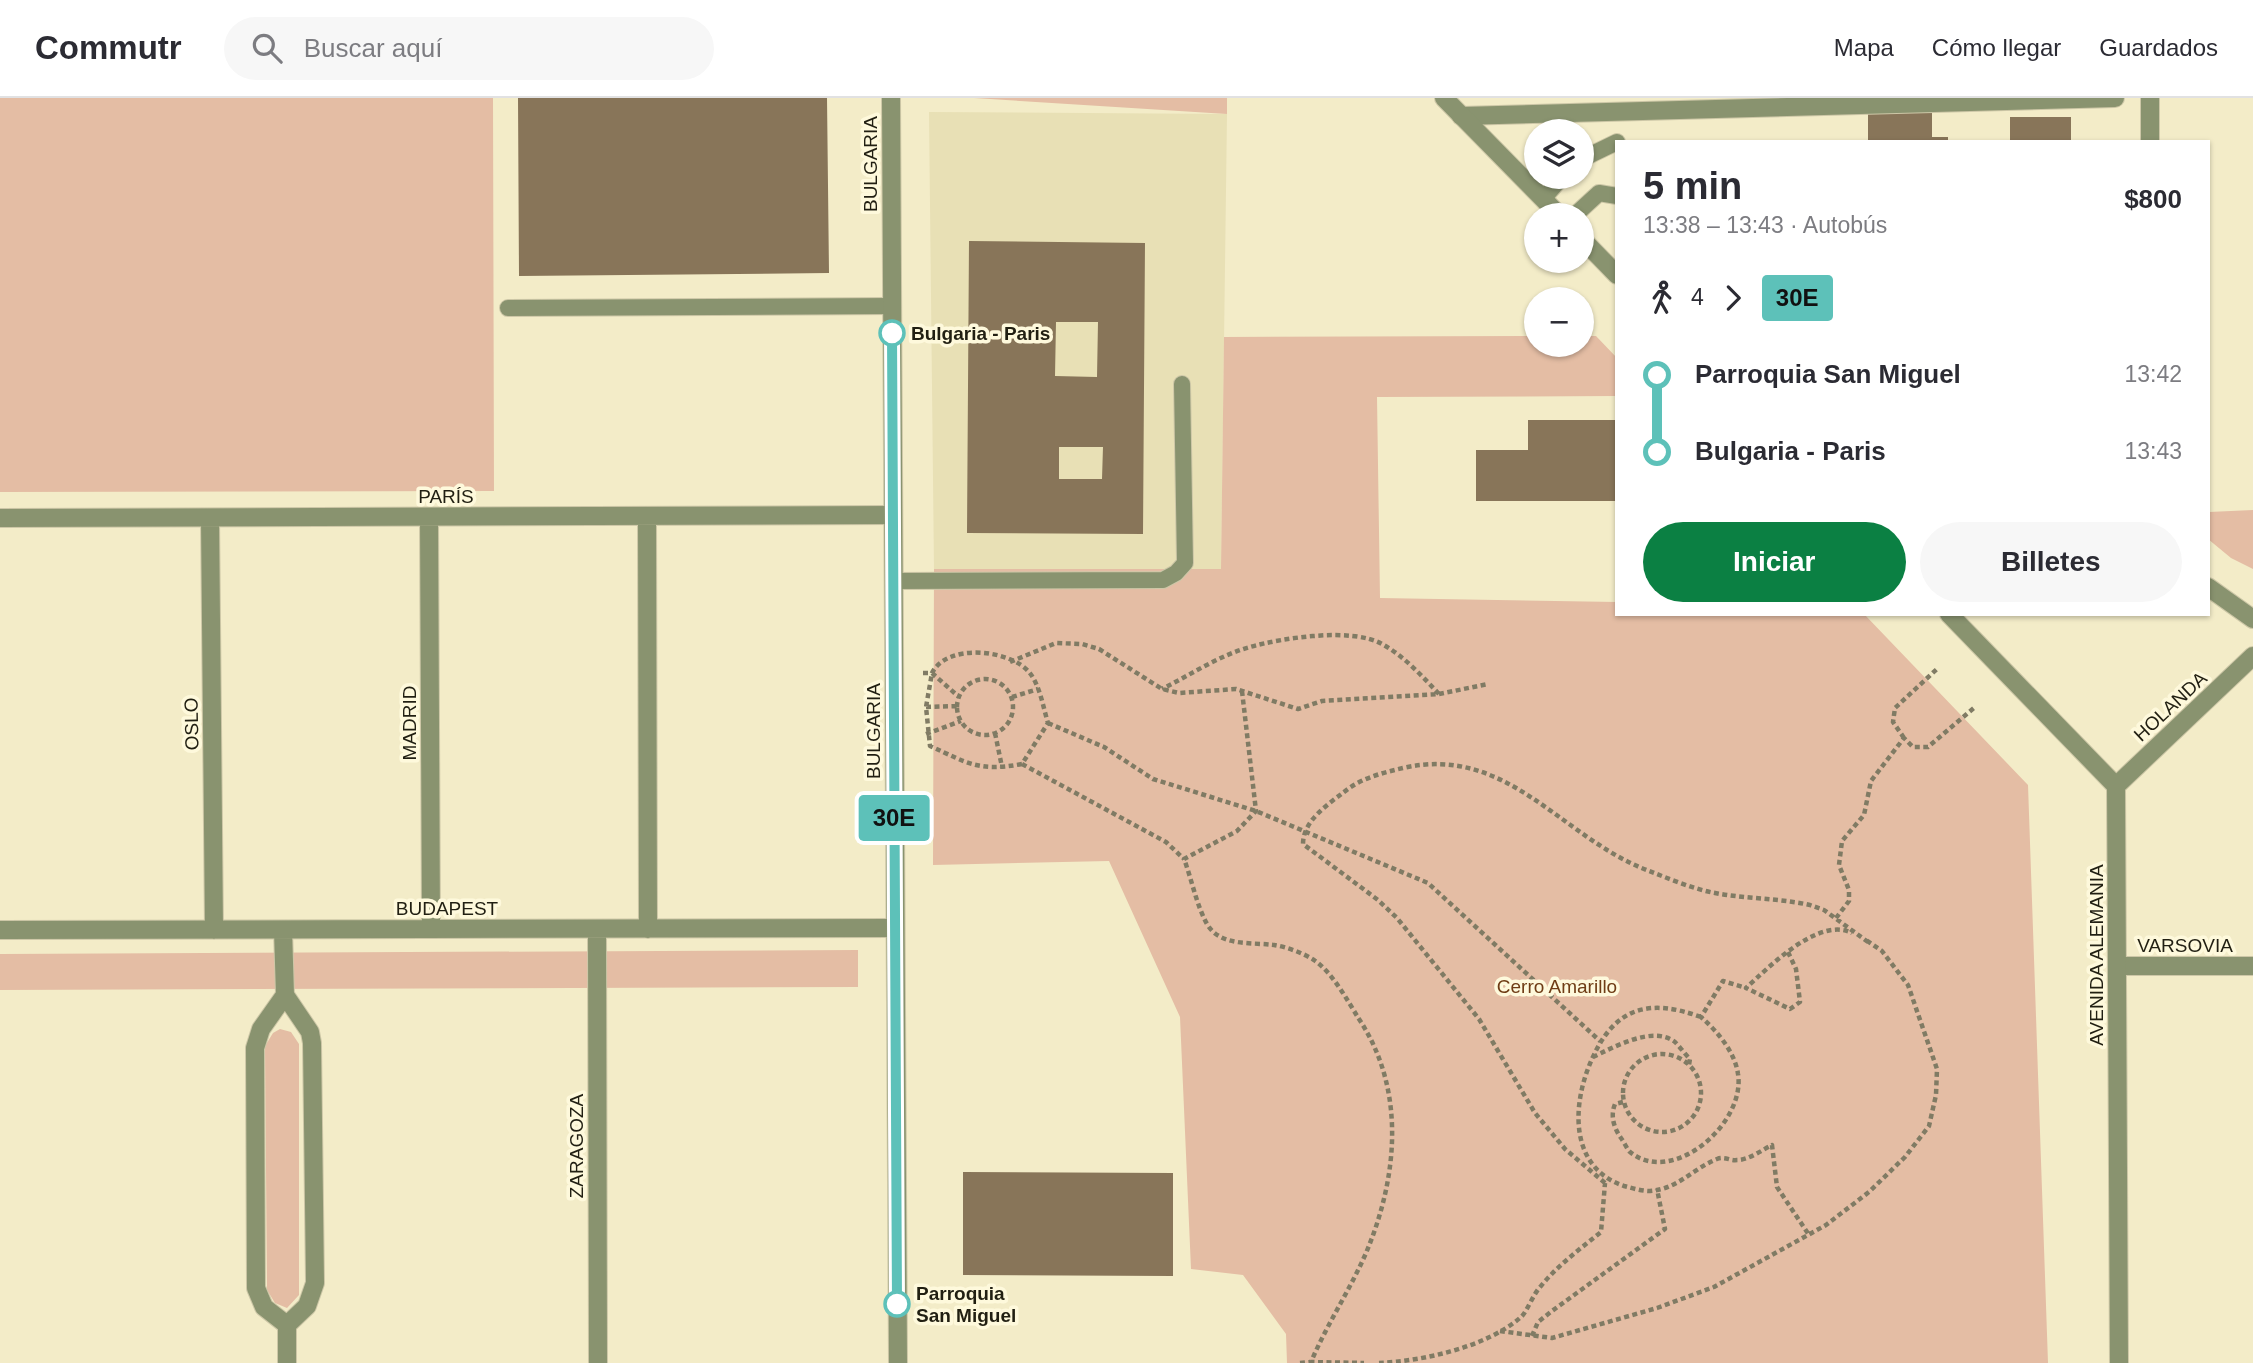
<!DOCTYPE html>
<html lang="es">
<meta charset="utf-8">
<style>
:root{--surface:#fff;--page:#f7f7f7;--text:#2b2b33;--muted:#7c7c81;--line:#e1e1e2;--accent:#0b8043}
body{margin:0;font-family:Helvetica,sans-serif;background:var(--page);color:var(--text);height:100vh;display:flex;flex-direction:column;font-size:26px;white-space:nowrap}
*{box-sizing:border-box;margin:0}
p{font-size:23px;color:var(--muted)}
.icon{flex:none;width:38px;height:38px;fill:none;stroke:currentColor;stroke-width:2;stroke-linecap:round;stroke-linejoin:round}
.map{position:relative;flex:1;overflow:hidden}
.drawer{position:absolute;left:1615px;top:42px;width:595px;height:476px;display:flex;flex-direction:column;background:var(--surface);border-radius:0px;box-shadow:0 2px 5px #0004}
.drawer>*{flex:none}
.badge{padding:0 14px;border-radius:5px;font-size:24px;line-height:46px}
.buttons{position:absolute;left:1524px;top:21px;display:grid;gap:14px}
.buttons a{display:grid;place-items:center;width:70px;height:70px;border-radius:50%;background:var(--surface);box-shadow:0 2px 5px #0004;font-size:35px}
.map>.badge{position:absolute;translate:-50% -50%;box-shadow:0 0 0 4px #fff}
.legs{display:flex;align-items:center;gap:10px;height:77px;padding:0 28px;font-size:23px}
.legs p{margin-inline-start:auto}
.overview{display:flex;align-items:center;justify-content:space-between;height:119px;padding:0 28px}
h1{font-size:38px;font-weight:600;line-height:52px}
.action{display:flex;gap:14px;margin-top:auto;padding:14px 28px}
.action a{flex:1;height:80px;border-radius:42px;background:var(--accent);color:#fff;font-size:28px;font-weight:600;line-height:80px;text-align:center}
.action a+a{background:var(--page);color:var(--text)}
ul{padding:0 28px;list-style:none}
li{display:flex;align-items:center;gap:24px;height:77px;font-size:26px}
li i{display:grid;place-items:center;width:10px;height:100%;margin:0 9px;background:currentColor}
li i::after{content:'';width:18px;height:18px;margin:-9px;border:5px solid;border-radius:50%;background:var(--surface)}
li p{margin-inline-start:auto}
li:first-child i{background:linear-gradient(#0000 50%,currentColor 0)}
li:last-child i{background:linear-gradient(currentColor 50%,#0000 0)}
header{display:flex;align-items:center;gap:42px;box-sizing:border-box;height:98px;padding:0 35px;background:var(--surface);border-bottom:2px solid var(--line)}
header strong{font-size:33px}
nav{display:flex;gap:38px;margin-inline-start:auto;font-size:24px}
.search{width:490px;height:63px;background:var(--page);display:flex;align-items:center;gap:18px;box-sizing:border-box;padding:0 24px;border-radius:38px;color:var(--muted);font-size:26px}
.map>svg:first-child{display:block}
</style>
<header>
<strong>Commutr</strong>
<div class="search"><svg class="icon" aria-label="search" viewBox="0 0 24 24"><circle cx="10" cy="10" r="6"/><path d="M15 15l6 6"/></svg>Buscar aquí</div>
<nav><a>Mapa</a><a>Cómo llegar</a><a>Guardados</a></nav>
</header>
<div class="map">
<svg width="2253" height="1265" viewBox="0 0 2253 1265">
<rect width="100%" height="100%" fill="#f3ecc8"/>
<path fill="#e8e0b5" d="M929 14 1227 16 1221 471H934Z"/>
<path fill="#e4bda4" d="M0 0H493L494 393 0 394Z
M974 0H1227V16Z
M1536 238V247H1582V238H1596L1617 260V298L1377 299 1380 500 1617 504V516H1864L2028 687 2048 1265H1287L1286 1236 1243 1177 1191 1171 1180 919 1109 763 933 767 934 471H1221L1224 239Z
M2253 412V471L2231 460 2208 441 2209 414Z
M858 852V889L0 892V856Z
M280 931 291 934 299 946V1197L287 1210 275 1205 267 1192 265 948 273 935Z"/>
<path fill="#887559" fill-rule="evenodd" d="M518 0H827L829 175 519 178Z
M1868 14H1932V39H1948V44H1868Z
M2010 19H2071V44H2010Z
M969 143 1145 145 1143 436 967 435ZM1056 224H1098L1097 279 1055 278ZM1059 349H1103L1102 381H1059Z
M1528 322H1617V403H1476V352H1528Z
M963 1074 1173 1075V1178L963 1177Z"/>
<g fill="none" stroke-linecap="round" stroke-linejoin="round">
<g stroke="#cdc7a7" stroke-width="18">
<path id="service" d="M1582 61 1617 44
M1543 101 1562 79
M1575 117 1599 95 1617 98
M508 210 892 208
M893 483 1163 482 1176 475 1185 465 1182 286"/>
</g>
<g stroke="#cdc7a7" stroke-width="20">
<path id="pedestrian" d="M1461 18 2115 0"/>
</g>
<g stroke="#cdc7a7" stroke-width="20">
<path id="minor" d="M2150 0V44
M429 419 431 831
M647 419 648 831
M0 420 893 417
M210 420 214 832
M2208 489 2253 521
M597 831 598 1265
M0 832 895 830
M283 832 285 897 310 934 312 945 315 1185 307 1208 287 1227V1265
M2117 868H2253
M285 897 261 931 255 950 256 1190 264 1209 287 1227"/>
</g>
<g stroke="#cdc7a7" stroke-width="20">
<path id="tertiary" d="M891 0 898 1265
M1444 0 1559 117
M1582 141 1617 177
M1949 516 2116 688 2119 1265
M2116 688 2253 558"/>
</g>
<path stroke="#807b64" stroke-width="4.5" stroke-dasharray="5 3.5" stroke-linecap="butt" d="M1010 564 1056 545 1082 546 1099 551 1162 591 1179 595 1236 591 1298 611 1322 603 1439 596C1422 578 1404 558 1382 546 1352 529 1282 540 1250 549 1220 557 1190 577 1162 591
M923 575H932C947 545 1009 551 1029 574 1040 587 1043 609 1048 625L1022 666C978 674 968 665 930 648L926 609 932 575 959 599
M957 609a28 28 0 1 1 56 0a28 28 0 1 1-56 0Z
M1242 593 1256 713 1237 733 1184 761C1192 782 1196 806 1207 826 1220 849 1252 844 1274 847 1287 849 1303 855 1314 862 1333 875 1347 902 1359 921 1406 992 1398 1079 1366 1155 1350 1192 1327 1226 1311 1264L1364 1265
M1439 596 1488 586
M1012 599 1038 591
M926 609 957 608
M1048 625 1104 649 1153 681 1256 713 1428 785 1600 943
M995 635 1002 669
M926 636 961 623
M1904 640 1893 624 1895 610 1938 570
M1022 666 1166 744 1184 761
M1836 820 1849 803V792L1839 767 1842 743 1864 717 1871 683 1904 640 1913 649H1928L1975 609
M1788 854 1796 871 1800 904 1790 911 1746 890C1769 869 1819 818 1852 835
M1701 919C1649 900 1615 909 1592 961 1572 1005 1568 1069 1624 1088 1632 1090 1641 1093 1650 1093 1678 1091 1692 1071 1717 1061 1725 1058 1730 1063 1737 1062 1749 1062 1762 1052 1772 1047L1777 1089 1809 1137
M1623 995a39 39 0 1 1 78 0a39 39 0 1 1-78 0Z
M1593 959C1614 949 1653 927 1675 944 1680 949 1685 956 1690 961L1689 967
M1623 1004 1615 1006C1610 1018 1614 1030 1621 1040 1624 1044 1627 1051 1630 1054 1673 1089 1746 1025 1738 976 1735 954 1717 933 1701 919L1723 883 1746 890
M1605 1085 1565 1051 1535 1015 1479 921 1397 820 1378 802 1303 746C1303 723 1327 707 1344 694 1361 680 1382 675 1403 670 1508 646 1561 740 1649 773 1670 781 1693 791 1715 795 1746 801 1778 800 1810 807L1824 812 1868 844
M1500 1233 1552 1240 1657 1210 1714 1189 1826 1127 1869 1094 1905 1059 1929 1028 1936 997 1937 971 1908 887 1882 853 1866 842
M1532 1238 1538 1224 1552 1213 1665 1131 1657 1091
M1300 1265 1311 1264
M1379 1265C1423 1263 1487 1249 1521 1219 1527 1214 1533 1196 1541 1188 1558 1167 1580 1151 1601 1134L1605 1085"/>
<use href="#service" stroke="#89936f" stroke-width="16"/>
<use href="#pedestrian" stroke="#89936f" stroke-width="18"/>
<use href="#minor" stroke="#89936f" stroke-width="18"/>
<use href="#tertiary" stroke="#89936f" stroke-width="18"/>
</g>
<g fill="none" stroke-linecap="round" stroke-linejoin="round">
<g stroke="#fff" stroke-width="16">
<path id="line-1" d="M892 235 897 1206"/>
</g>
<use href="#line-1" stroke="#5dc1b9" stroke-width="10"/>
</g>
<g fill="#fff" stroke="#5dc1b9" stroke-width="3.5">
<circle cx="892" cy="235" r="12"/>
<circle cx="897" cy="1206" r="12"/>
</g>
<g text-anchor="middle" stroke-width="7" stroke-linejoin="round" paint-order="stroke">
<g font-size="19" fill="#211f12" stroke="#fef9dc">
<text transform="translate(870 66) rotate(-90)" y="7">BULGARIA</text>
<text x="446" y="405">PARÍS</text>
<text transform="translate(2170 608) rotate(-43)" y="7">HOLANDA</text>
<text transform="translate(409 625) rotate(-90)" y="7">MADRID</text>
<text transform="translate(191 626) rotate(-91)" y="7">OSLO</text>
<text transform="translate(873 633) rotate(-90)" y="7">BULGARIA</text>
<text x="447" y="817">BUDAPEST</text>
<text x="2185" y="854">VARSOVIA</text>
<text transform="translate(2096 857) rotate(-90)" y="7">AVENIDA ALEMANIA</text>
<text transform="translate(576 1048) rotate(-90)" y="7">ZARAGOZA</text>
</g>
<g font-size="19" font-weight="bold" fill="#211f12" stroke="#fef9dc" text-anchor="start">
<text x="911" y="242">Bulgaria - Paris</text>
<text x="916" y="1202">Parroquia<tspan x="916" dy="22">San Miguel</tspan></text>
</g>
<g font-size="19" fill="#6f3c15" stroke="#fef9dc">
<text x="1557" y="895">Cerro Amarillo</text>
</g>
</g>
</svg>
<div class="buttons">
<a><svg class="icon" aria-label="layers" viewBox="0 0 24 24"><path d="M12 4l9 5-9 5-9-5zM3 14l9 5 9-5"/></svg></a>
<a>+</a>
<a>−</a>
</div>
<b class="badge" style="left:894px;top:720px;background:#5dc1b9;color:#111">30E</b>
<section class="drawer">
<div class="overview"><div><h1>5 min</h1><p>13:38 – 13:43 · Autobús</p></div><b>$800</b></div>
<div class="legs"><svg class="icon" aria-label="walk" viewBox="0 0 24 24"><circle cx="13" cy="4" r="2"/><path d="M13 8l-2 6 4 7M11 14l-3 7M7 12l3-4h3l4 4"/></svg>4<svg class="icon" aria-label="forward" viewBox="0 0 24 24"><path d="M9 5l7 7-7 7"/></svg><b class="badge" style="background:#5dc1b9;color:#111">30E</b></div>
<ul>
<li><i style="color:#5dc1b9"></i><b>Parroquia San Miguel</b><p>13:42</p></li>
<li><i style="color:#5dc1b9"></i><b>Bulgaria - Paris</b><p>13:43</p></li>
</ul>
<div class="action"><a>Iniciar</a><a>Billetes</a></div>
</section>
</div>
